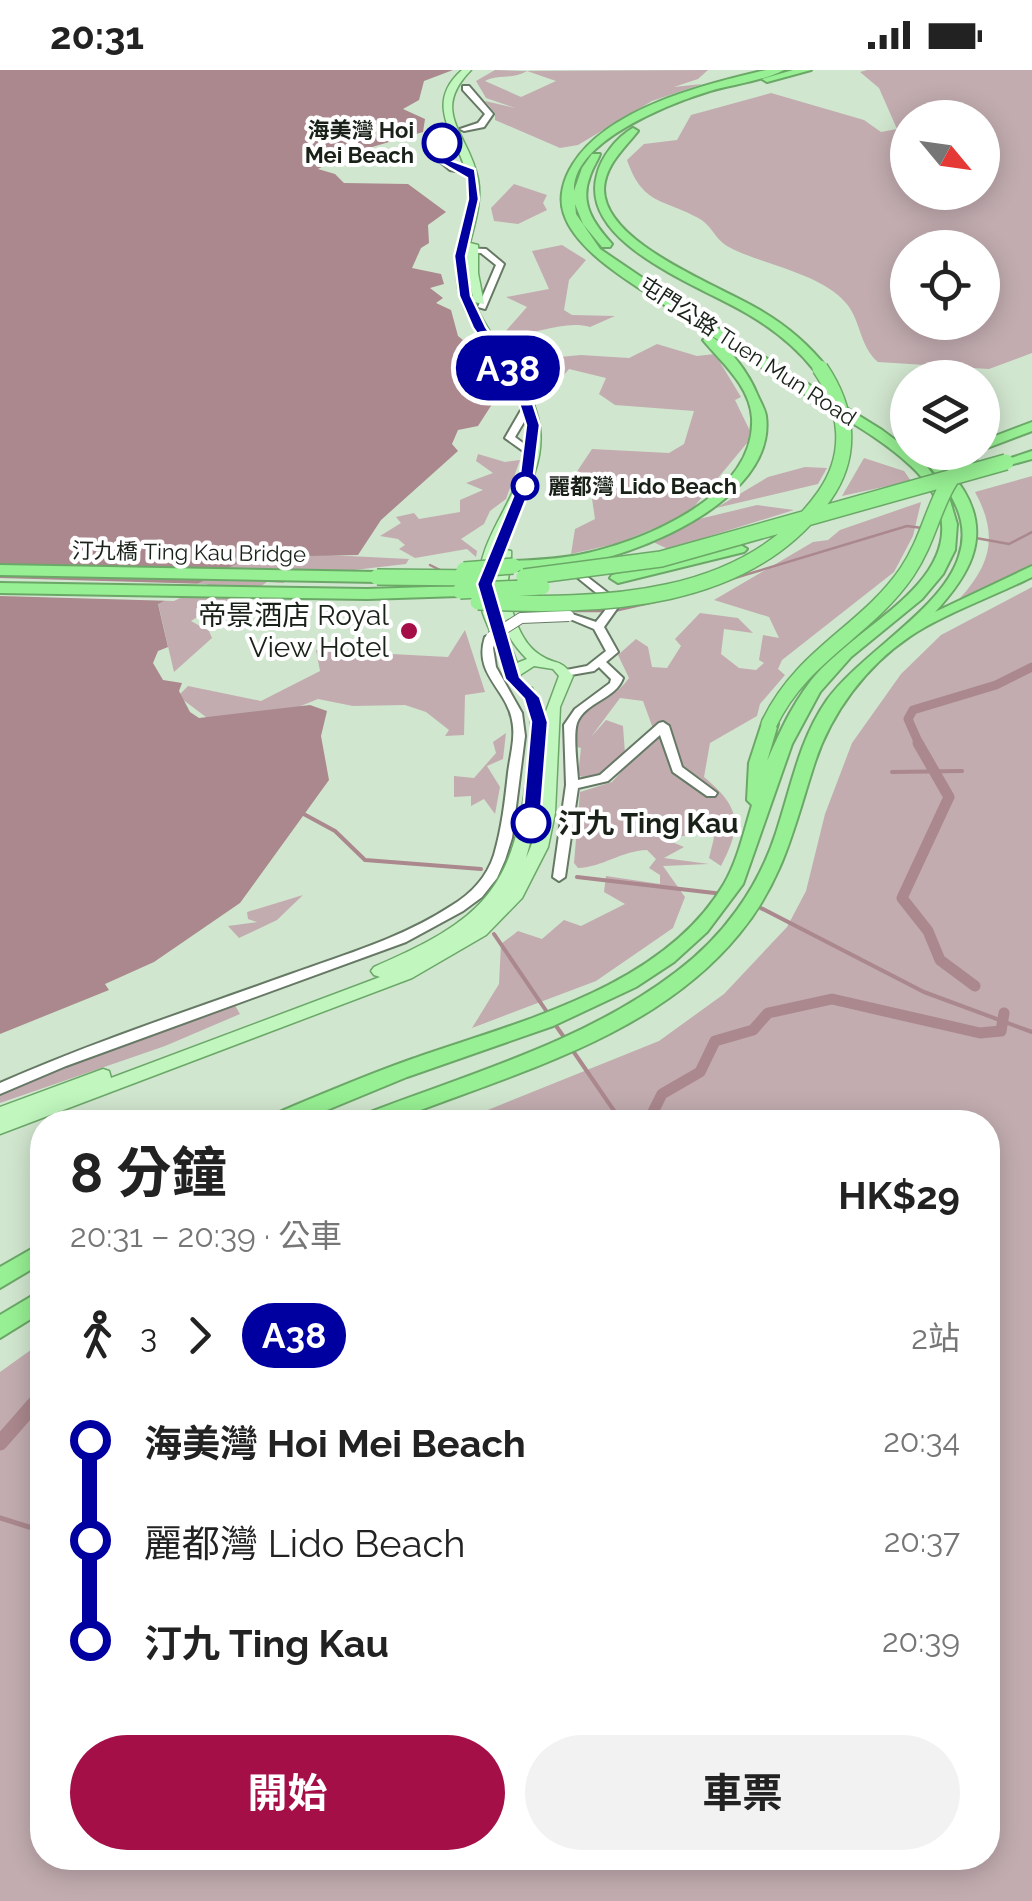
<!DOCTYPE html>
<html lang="zh-TW">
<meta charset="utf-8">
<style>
:root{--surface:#fff;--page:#f2f2f2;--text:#222;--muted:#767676;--accent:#a50f48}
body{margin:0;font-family:Raleway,"Noto Sans TC",sans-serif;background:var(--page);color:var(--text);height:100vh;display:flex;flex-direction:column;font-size:38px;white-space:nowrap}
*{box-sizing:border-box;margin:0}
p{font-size:32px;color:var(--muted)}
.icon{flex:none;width:55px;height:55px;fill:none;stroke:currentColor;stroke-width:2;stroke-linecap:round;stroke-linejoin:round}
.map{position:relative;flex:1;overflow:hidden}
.side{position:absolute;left:30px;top:1040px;width:970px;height:760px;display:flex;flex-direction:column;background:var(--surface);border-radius:40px;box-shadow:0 5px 25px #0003}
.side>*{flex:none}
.badge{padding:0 20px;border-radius:32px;font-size:35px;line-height:65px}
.needle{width:65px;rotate:119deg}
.fabs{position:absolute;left:890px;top:30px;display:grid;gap:20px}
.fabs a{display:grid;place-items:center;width:110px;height:110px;border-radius:50%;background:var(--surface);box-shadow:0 5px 25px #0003;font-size:50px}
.map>.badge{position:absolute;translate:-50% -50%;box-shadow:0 0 0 5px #fff}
.legs{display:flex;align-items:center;gap:15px;height:110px;padding:0 40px;font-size:32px}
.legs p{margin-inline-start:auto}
.headline{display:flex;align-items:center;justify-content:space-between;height:170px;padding:0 40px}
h1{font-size:55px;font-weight:700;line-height:75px}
.primary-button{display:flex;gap:20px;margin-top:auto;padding:20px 40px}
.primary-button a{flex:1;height:115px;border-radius:60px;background:var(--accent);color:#fff;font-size:40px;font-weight:700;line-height:115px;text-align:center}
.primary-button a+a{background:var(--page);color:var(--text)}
ul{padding:0 40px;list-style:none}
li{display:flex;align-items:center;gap:35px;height:100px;font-size:38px}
li i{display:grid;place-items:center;width:15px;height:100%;margin:0 12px;background:currentColor}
li i::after{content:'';width:25px;height:25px;margin:-12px;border:8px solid;border-radius:50%;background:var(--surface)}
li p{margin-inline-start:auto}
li:first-child i{background:linear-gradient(#0000 50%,currentColor 0)}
li:last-child i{background:linear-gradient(currentColor 50%,#0000 0)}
.status{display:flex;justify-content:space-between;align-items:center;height:70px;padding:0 50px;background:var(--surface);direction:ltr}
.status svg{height:28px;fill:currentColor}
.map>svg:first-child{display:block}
</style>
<div class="status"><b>20:31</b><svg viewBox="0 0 49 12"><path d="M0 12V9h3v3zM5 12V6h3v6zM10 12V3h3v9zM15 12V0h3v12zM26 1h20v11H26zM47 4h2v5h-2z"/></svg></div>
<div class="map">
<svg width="1032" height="1831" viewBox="0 0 1032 1831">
<rect width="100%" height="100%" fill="#d1e6cf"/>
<path fill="#c2acb0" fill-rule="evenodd" d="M495 0 521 1 708 0 698 9 674 17 702 14 652 31 578 75 560 78 495 50V43L485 31 515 38 486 28 476 11ZM527 1 556 11 521 27 485 11C499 4 512 10 527 1Z
M867 0H1032V283L989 299 878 292C859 276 861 249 845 232 820 203 759 194 727 176 716 170 711 155 700 149 663 128 643 136 627 90L644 74 677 70 691 45 771 23 864 50 881 62 897 59 879 18 860 2ZM908 48H982V122H908ZM908 178H982V252H908Z
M514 114 547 125 543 133 547 140 518 154 494 151 491 138Z
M562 175 586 190 569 210 564 240 572 245 615 246 590 257C561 249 533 268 503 264L527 237 506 227 549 219 532 181Z
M657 274 697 286 715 284 741 327 735 330 750 361 747 373 688 444 619 473 571 484 575 459 595 449 589 408 576 403 592 379 669 383 684 374 694 341 615 335 599 324 606 308 569 299 564 305 537 306 538 289 581 285 629 288Z
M478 384 505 392 520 390 506 429 490 441 484 454 461 469 477 481 476 487 467 479 415 488 399 479 405 475 398 469 380 466 401 453 396 447 414 443 419 449 460 442V430L483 420 466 413 493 403 476 391Z
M864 388 904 401 911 411 842 426Z
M805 397 827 398 818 414 716 438 768 407Z
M1032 406V499L960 528C992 493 998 464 975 422Z
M921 432 913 466 894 502 782 590 778 599 785 605 760 634 757 646 710 673 704 707C740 737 743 754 721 796L709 788 714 768 707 760 667 770 684 777 664 788 709 794 663 796 685 827 673 858 596 911 472 958 499 914 501 874 518 861 542 869 564 850 581 856 625 834 604 822 606 806 660 814V805L649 798 656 789 647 780C621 781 603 797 578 798L574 793 580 722 612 712 655 664 643 631 620 628 591 667 606 650 623 656 625 684 607 702 588 710 578 705 581 678 573 676C570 635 610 636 629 608L618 585 636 569 648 577 652 597 667 598 681 576 675 569 700 543 738 548 753 563 724 559 721 584 739 598 756 600 764 593 759 590 763 565 779 568 769 547 714 530 813 472 828 470 840 460Z
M757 435 794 440 668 479 653 472 695 450Z
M308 484 409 489 406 494 285 508 284 513 267 512 239 532H221L191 551 209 561 212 568 174 602 158 533 250 487Z
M1032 517V1831H0V1302L42 1272V1788H988V1052H458L659 971 724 924 787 857 806 821 825 744 852 673 901 604 941 565Z
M465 560 485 622 465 625 464 665 445 666 449 660 426 642 405 635 353 636 318 629 276 646 210 650 178 626 188 616 261 631 320 601 316 580 448 587Z
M506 663 503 689 487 696 500 717 495 744 484 729 471 736V726L454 727V706L474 708 496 683 493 672Z
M303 825 277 850 239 868 228 856 257 852 248 849 247 842Z
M233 932 240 944 165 976 0 1033V1025L25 1012Z"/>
<path fill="#aa888d" d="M0 0H453L424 11 419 30 403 39 425 49 423 62 345 85 318 99 335 104 344 113 408 114 446 142 428 155 429 173 421 178 412 198 441 204 444 214 430 218 443 228 436 233 451 240 458 266 484 287 468 302 487 307 496 328 478 356 458 360 452 374 458 381 381 450 358 485 250 487 158 534 168 577 158 581 153 593 163 610 182 613 179 621 190 642 199 648 310 635 327 641 321 666 329 710 240 833 154 892 105 914 109 920 0 964Z"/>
<path fill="#d1e6cf" d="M0 508 208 514 174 531 0 526Z"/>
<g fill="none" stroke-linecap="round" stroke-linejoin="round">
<path stroke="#aa888d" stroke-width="2.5" d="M490 316 503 314
M976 468 1009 474 1032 462
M430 495 444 502
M725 511 907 456 922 458
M554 541H605
M614 541 663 530"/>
<path stroke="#aa888d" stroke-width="4" d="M892 702 962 701
M300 742 335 761 365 790 481 799
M577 807 723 824
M755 835 924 922 1032 962
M494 864 549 945
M554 953 566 970
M571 978 619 1048"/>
<path stroke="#aa888d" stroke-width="5" d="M0 1448 42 1461"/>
<path stroke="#aa888d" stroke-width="9" d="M920 676 908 649 913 640 996 615 1032 597"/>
<path stroke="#aa888d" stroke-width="11" d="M918 673 949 727 902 828 928 861 940 890 975 916
M648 1052 662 1024 700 1002 715 971 753 960 768 943 832 929 980 963 1001 961 1004 943"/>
<path stroke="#aa888d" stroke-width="15" d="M0 1373 42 1325"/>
<g stroke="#667965" stroke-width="4">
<path id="minor" d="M463 16H469L493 44 484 57 464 61 460 59 478 53 485 44 463 20Z
M451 58 458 60 445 77 446 89 456 96 474 100V104L450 100 438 90 437 77Z
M458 178 486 179 504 194 485 239 478 237 496 195 481 183 461 182H458Z
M529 332 534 335 515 367 536 383V387L533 388 505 368 524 335Z
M572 495 621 533 604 557 618 582 606 592 623 608C616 629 585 632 577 653 573 665 577 695 578 710L600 705 659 653 663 652 669 656 682 697 717 723 715 726H707L673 702 660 665 608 711 578 718 565 807 559 811 553 807 566 715 564 655 575 639 610 613 611 609 599 597 594 601 565 606 559 603 561 601 587 596 606 581 594 559 563 546 569 543 596 552 610 534 568 500 567 498Z
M491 564 497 567 493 578 496 597 522 643 525 666 512 768 505 790 497 808 482 827 463 841 406 872 66 996 0 1024V1013C95 971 194 939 291 904 346 884 402 868 451 836 471 824 487 807 494 785 502 758 505 730 508 703 510 686 516 667 512 650 506 618 473 604 485 567Z"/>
</g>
<g stroke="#6ba868" stroke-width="3">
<path id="major" d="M462 0H471C429 43 469 63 478 109 482 131 475 152 470 173L478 175V203L484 234 474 232 468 203V185C459 255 532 293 540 359 547 418 490 462 492 520 493 546 509 569 517 593L527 589C498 561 490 522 499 484L506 480 511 481C512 491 508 502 508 513 509 537 519 572 540 585 556 596 559 587 573 606L560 637 555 743 548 777 522 828 486 865 412 908 0 1064V1037L103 999 109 1001 111 1008 380 907 374 905 371 901 374 897C480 851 514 822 527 704 531 675 537 646 520 621L527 617 532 618 545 644 559 606 553 599 534 596 520 605 519 613H509C505 604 503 594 500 584 492 563 479 542 478 519 478 451 543 415 524 337 514 297 476 270 462 232 446 190 474 153 468 111 462 70 420 37 462 0ZM540 735C538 753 534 772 526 788Z"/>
</g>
<g stroke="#6ba868" stroke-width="4">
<path id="highway" d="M766 0H784C763 11 734 14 710 21 671 33 572 71 574 121L582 98 592 84H600C598 90 593 97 590 106 579 134 594 154 612 174L610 177H602L583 154 575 134 576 144 600 179 700 247 882 360 921 389 948 424 957 454 955 480 943 504 922 529 851 587 820 622 792 674 743 814 707 862 674 892 636 917 553 956 407 1007 298 1052H268L270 1046C317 1026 364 1006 412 989 517 952 663 918 724 814 738 790 744 761 752 735L747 730 749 693 763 650H775L778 654 767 691C781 659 796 626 820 600 856 559 947 518 942 454 941 431 927 411 911 396 881 368 845 349 811 328 757 295 703 261 651 226 622 207 575 178 564 144 558 127 564 108 573 94 608 38 705 14 766 0Z
M793 0H811L767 12 762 9Z
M633 58 638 61C624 79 605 95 604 119 604 175 724 217 763 242 788 257 809 275 827 298L825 301H815C797 278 776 261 751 246 705 217 578 175 597 105 601 87 617 67 633 58Z
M710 266C729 276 749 304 757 324 760 331 765 339 766 346 779 443 583 511 508 499V493L513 491C536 490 560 489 583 484 645 471 756 425 752 348 750 316 722 293 703 270Z
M1032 352V361L982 380V371Z
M1032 381V389L1006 396 999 392Z
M937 393C949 398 957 410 964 421 992 468 968 506 935 542L1032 496V507C996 525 941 545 909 567 866 596 831 643 815 692 794 756 784 810 739 864 653 969 510 1004 389 1052H358L360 1046C468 1004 583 973 676 902 722 868 758 819 776 763 791 718 799 670 827 630 861 583 943 539 959 486 971 451 951 422 930 397Z
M739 474 747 479 744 482 618 513 610 508 612 505Z
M0 495 377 502 385 507 377 512 0 505Z
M0 513 367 519 460 516 468 521 460 526 367 529 0 523Z
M42 1173V1193L0 1218V1197Z
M42 1220V1242L0 1268V1245Z"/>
</g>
<use href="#minor" fill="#fff" fill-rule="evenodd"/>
<use href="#major" fill="#c1f6be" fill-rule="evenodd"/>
<use href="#highway" fill="#97f093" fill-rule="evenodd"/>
<g stroke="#667965" stroke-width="12" stroke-linecap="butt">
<path id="minor-bridge" d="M491 567 521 548 569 546"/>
</g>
<g stroke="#6ba868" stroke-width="18" stroke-linecap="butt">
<path id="highway-bridge" d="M464 500 513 496
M377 507 482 508
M524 507 661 489 1006 392
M460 521 542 517
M478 532C600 537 748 535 825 425 854 383 847 338 820 298
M769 654C802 584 866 562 907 502 935 460 933 420 973 382"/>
</g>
<use href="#minor-bridge" stroke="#fff" stroke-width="10"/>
<use href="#highway-bridge" stroke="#97f093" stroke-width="15"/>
</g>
<path fill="#0000a0" stroke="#fff" stroke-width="2.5" d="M442 70 448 73 447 89 475 99 479 129 466 186 471 226 486 257 527 315 540 355 533 412 493 514 520 607 540 627 548 652 540 753 531 759 522 753 531 652 524 629 505 609 477 514 519 412 526 355 513 315 473 258 459 226 454 186 468 129 467 108 436 90 437 73Z"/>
<g fill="#fff" stroke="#0000a0" stroke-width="5">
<circle cx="442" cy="73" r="18"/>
<circle cx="525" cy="416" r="12"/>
<circle cx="531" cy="753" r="18"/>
</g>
<circle fill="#a50f48" stroke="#fff" stroke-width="4" cx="409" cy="561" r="10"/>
<g text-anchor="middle" stroke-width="8" stroke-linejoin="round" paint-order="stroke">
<g font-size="22" font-weight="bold" fill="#192118" stroke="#fff" text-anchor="end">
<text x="414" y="68">海美灣 Hoi<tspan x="414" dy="25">Mei Beach</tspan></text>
<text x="548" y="424" text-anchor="start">麗都灣 Lido Beach</text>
</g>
<g font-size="22" fill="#192118" stroke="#fff">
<text transform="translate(748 281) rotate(33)" y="8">屯門公路 Tuen Mun Road</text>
<text transform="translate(189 482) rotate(1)" y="8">汀九橋 Ting Kau Bridge</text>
</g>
<g font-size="28" fill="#192118" stroke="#fff" text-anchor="end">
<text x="389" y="555">帝景酒店 Royal<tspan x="389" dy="32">View Hotel</tspan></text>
</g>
<g font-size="28" font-weight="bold" fill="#192118" stroke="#fff" text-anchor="start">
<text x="558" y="763">汀九 Ting Kau</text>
</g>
</g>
</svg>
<div class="fabs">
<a><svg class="needle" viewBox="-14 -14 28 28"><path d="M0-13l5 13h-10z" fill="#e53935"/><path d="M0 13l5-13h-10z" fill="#767676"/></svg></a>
<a><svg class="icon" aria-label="locate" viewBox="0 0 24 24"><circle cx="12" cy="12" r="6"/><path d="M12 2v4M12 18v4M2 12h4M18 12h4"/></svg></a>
<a><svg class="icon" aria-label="layers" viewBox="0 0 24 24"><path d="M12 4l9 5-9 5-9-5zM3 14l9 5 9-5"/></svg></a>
</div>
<b class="badge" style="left:508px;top:298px;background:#0000a0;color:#fff">A38</b>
<section class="side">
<div class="headline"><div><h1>8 分鐘</h1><p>20:31 – 20:39 · 公車</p></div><b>HK$29</b></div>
<div class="legs"><svg class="icon" aria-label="walk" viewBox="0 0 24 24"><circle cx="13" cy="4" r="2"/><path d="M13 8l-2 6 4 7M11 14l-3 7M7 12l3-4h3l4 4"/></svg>3<svg class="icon" aria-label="forward" viewBox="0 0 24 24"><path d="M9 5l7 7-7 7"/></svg><b class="badge" style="background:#0000a0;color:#fff">A38</b><p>2站</p></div>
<ul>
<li><i style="color:#0000a0"></i><b>海美灣 Hoi Mei Beach</b><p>20:34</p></li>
<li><i style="color:#0000a0"></i><span>麗都灣 Lido Beach</span><p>20:37</p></li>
<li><i style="color:#0000a0"></i><b>汀九 Ting Kau</b><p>20:39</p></li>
</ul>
<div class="primary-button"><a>開始</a><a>車票</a></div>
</section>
</div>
